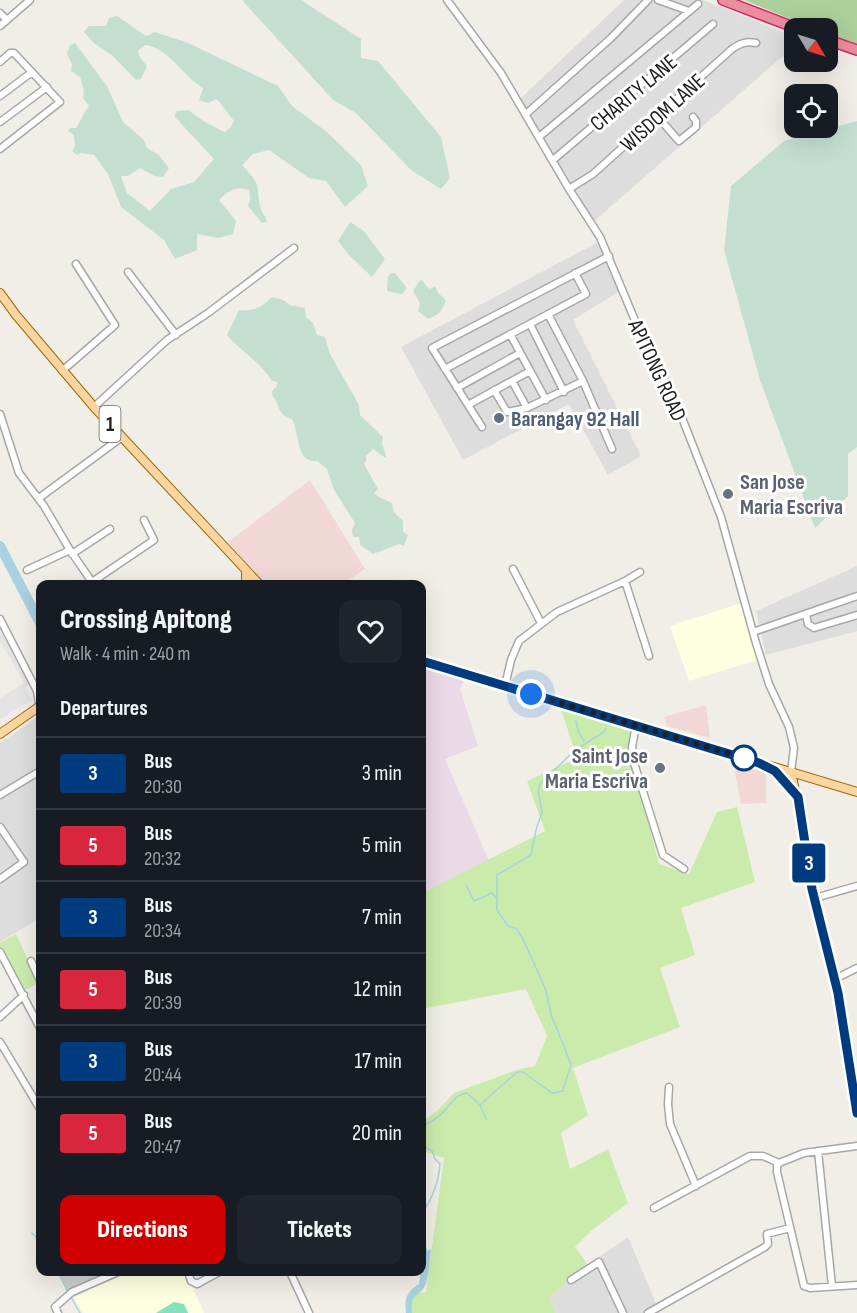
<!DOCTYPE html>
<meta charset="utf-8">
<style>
:root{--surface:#171b24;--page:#20242c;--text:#f1f3f6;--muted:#9ea1a6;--line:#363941;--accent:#d10000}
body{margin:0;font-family:"Sofia Sans Condensed",sans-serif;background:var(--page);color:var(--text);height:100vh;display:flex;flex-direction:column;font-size:22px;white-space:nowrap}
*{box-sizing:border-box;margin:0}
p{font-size:20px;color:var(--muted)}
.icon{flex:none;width:33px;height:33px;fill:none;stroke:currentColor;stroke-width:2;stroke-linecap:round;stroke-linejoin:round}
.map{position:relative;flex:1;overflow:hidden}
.details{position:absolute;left:36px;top:580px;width:390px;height:696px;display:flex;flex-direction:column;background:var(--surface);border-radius:12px;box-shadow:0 6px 24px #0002}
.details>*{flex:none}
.badge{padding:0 12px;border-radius:4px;font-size:21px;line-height:39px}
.needle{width:39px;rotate:128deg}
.buttons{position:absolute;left:784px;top:18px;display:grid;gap:12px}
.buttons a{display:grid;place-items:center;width:54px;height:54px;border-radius:12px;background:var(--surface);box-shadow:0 6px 24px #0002;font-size:30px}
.you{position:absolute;width:30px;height:30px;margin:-15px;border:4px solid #fff;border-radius:50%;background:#1a73e8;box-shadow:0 0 0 9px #1a73e833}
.map>.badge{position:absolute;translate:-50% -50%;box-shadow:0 0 0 3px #fff}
h2{padding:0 24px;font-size:22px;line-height:54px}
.round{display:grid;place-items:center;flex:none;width:63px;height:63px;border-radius:12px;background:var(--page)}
.summary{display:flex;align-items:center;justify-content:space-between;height:102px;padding:0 24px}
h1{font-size:28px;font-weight:800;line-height:45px}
.action{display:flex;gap:12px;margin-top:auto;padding:12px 24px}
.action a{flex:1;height:69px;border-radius:12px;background:var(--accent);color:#fff;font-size:24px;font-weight:800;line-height:69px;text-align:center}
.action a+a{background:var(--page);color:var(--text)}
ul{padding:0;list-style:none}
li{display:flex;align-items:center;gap:18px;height:72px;padding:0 24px;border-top:2px solid var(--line)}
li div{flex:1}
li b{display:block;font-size:22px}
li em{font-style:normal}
li .badge{min-width:66px;font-weight:700;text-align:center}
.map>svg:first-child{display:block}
</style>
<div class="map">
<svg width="857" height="1313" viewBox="0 0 857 1313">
<rect width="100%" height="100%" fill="#f1eee7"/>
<path fill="#dedddd" d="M624 0H703L795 37V39L793 47 592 223 520 99Z
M598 242 621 290 573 320 641 456 608 475 569 404 463 460 401 347Z
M857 566V631L766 655 756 611Z
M36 718 40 720V918L0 942V743Z
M628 1237 660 1313H556L549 1297 588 1265Z"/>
<path fill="#f1d7d6" d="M310 480 365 569 341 585H266L228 542Z
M706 705 710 738 667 726 664 717Z
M733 761 766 771V803L741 804Z"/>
<path fill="#ead9e7" d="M422 668 464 680 460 689 478 746 445 759 489 861 422 893Z"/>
<path fill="#ffffe2" d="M742 603 757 660 689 681 670 626Z
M130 1272H186L204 1313H83L74 1298 101 1283Z"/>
<path fill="#cecece" d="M58 1272H97L99 1276 67 1291Z"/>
<path fill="#cbebad" d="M561 709 632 732 630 749 659 864 689 874 717 812 737 807 755 882 681 908 695 955 660 968 680 1027 573 1068 588 1115 561 1133 570 1169 608 1149 628 1203 591 1231 575 1247 588 1265 549 1297 556 1313H411L409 1294 426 1292 444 1158 422 1151V1122L437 1111 454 1093 517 1070 535 1066 547 1036 526 989 422 1009V893L545 831 527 781 577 758Z
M16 934 39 983 24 991 0 948V943Z"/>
<path fill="#abd09b" d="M744 0H857V44L828 34V28H812Z"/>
<path fill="#c4dfd2" d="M242 0H301L361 39V58L378 61 441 137 450 178 441 189 411 170 356 113 333 100Z
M117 16 146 36 155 32 188 43 278 86 292 106 327 132 361 165 368 186 345 207 326 181 309 178 269 150 253 154 242 165C247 171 254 177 257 185 259 193 258 201 261 209 263 215 266 216 267 222L262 223 248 206 250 199 249 190C235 186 229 190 219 200L236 221 233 234 219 238 197 234V250L175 259 164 240 121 207 108 174 94 155 81 153 77 155 72 151 75 146 74 135 68 131 70 128H76C81 121 83 113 89 106L83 98 84 90 80 77 71 71 72 64 67 54 70 45 75 43 107 86 123 122 144 140 147 148 159 155 169 168 163 177 155 176 140 168 128 176H121L127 193 150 211 171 189 194 182 214 159 174 116 177 111 188 110 202 120 224 132 230 128 234 121 217 99 208 103 199 100 203 88C183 76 169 49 146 45L138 50 139 56 147 66 141 79 136 80 113 56 95 44 84 32 89 26H106L109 18Z
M857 121V447L848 454V496L815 528 760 380 724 250 731 186 784 141Z
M350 222 364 231 385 259 372 277 348 254 338 241Z
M391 273H395L407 288 402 294 387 291 388 277Z
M421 279 429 289 435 286 438 293 446 300C442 311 439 315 428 319L418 311 420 303 413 291Z
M272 297 283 300 290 305 305 308 306 317 313 323 317 335 325 337 330 354 359 405 360 415 383 437 382 443 387 459 373 449 366 456V461L364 464 378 489 374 493 381 498 392 503 394 512 403 521V532L408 535 404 546 399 544 373 554 360 545 359 537H353L352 530 355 523 334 490 327 469 317 461C295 463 300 433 292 419 277 415 281 406 272 395V391L277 386V382L272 381C261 362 241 352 227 335L239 310C254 311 261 308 272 297Z"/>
<path fill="#85e0bd" d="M174 1302 184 1304 188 1313H156Z"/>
<path fill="#e4e4e4" d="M0 631 29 684 26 687 32 700 0 719V698L24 683 0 641Z"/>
<path fill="#a7d2df" d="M431 1249C430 1260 429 1273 426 1284 420 1298 410 1291 412 1313H406C404 1299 407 1291 419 1284L423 1253Z"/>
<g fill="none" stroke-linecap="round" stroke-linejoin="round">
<path stroke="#a7d2df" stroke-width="1.5" d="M576 721 578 731 584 741
M580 747 604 732 605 729
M466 885 474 901 492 893 497 899
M480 1105 487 1120
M422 1126C430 1123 439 1117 445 1110 453 1103 455 1094 467 1093L480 1105 517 1072H523L552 1093 563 1091 571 1064 552 1017 545 988 524 941 517 929 508 926 497 910V875L531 855 536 830 542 812 538 790 541 783 572 753
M422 1145 432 1151 435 1159 440 1164C439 1182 431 1200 422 1214
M32 1233 40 1241
M422 1236 427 1252
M58 1272 68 1292
M71 1297 80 1313"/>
<path stroke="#a7d2df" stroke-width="10" d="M0 546 40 623"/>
<g stroke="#a7a7a7" stroke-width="9">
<path id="minor" d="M447 0 501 73 569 189 600 237 639 330 675 400 721 517 756 643 769 684 789 727 794 748 791 772
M658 0 689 11
M0 13 7 20
M0 26 30 0
M0 62 10 53H14L60 102 0 149
M0 96 32 72
M526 114 611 38 648 0
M657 116 679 141 696 127V121L693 117
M0 122 47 87
M539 137 698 4
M553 160 713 24
M569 189 593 174 732 49C741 43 746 41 756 43
M128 272 176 335
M548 314 583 381 612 449
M530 324 564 392
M510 334 546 400
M445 369 586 294 575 273
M62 371 115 325 76 264
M512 381 527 408
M457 388 520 353
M494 390 507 412 527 408 583 381
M468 405 530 371
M94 407 167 340 208 313 294 248
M0 414 19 473 44 506 70 550 94 585
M482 427 432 348 609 256
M39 498 122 437
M72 554 110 529
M513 569 541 623
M27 570 70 550
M625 581 649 656
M92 582 154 540 144 520
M806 615 808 624 814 628 857 615
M0 619 37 691 40 709
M753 632 857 596
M505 686 511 660 519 641 557 612 625 581 640 572
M636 725 632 747 635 766 663 855 684 869
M0 795 40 771
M0 827 24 862 0 879
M815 898 857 886
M0 952 40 1028
M31 961 40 981
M835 979 857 968
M0 1017 24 995
M0 1042 40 1109
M669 1087 668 1104 670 1124 696 1186
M818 1151 832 1286
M779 1163 777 1166V1172L804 1286 810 1288 857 1285
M654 1208 750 1156H763L779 1163 804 1153 857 1146
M188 1272 191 1281 197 1284 219 1272
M290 1272 309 1313
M571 1280 599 1262 623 1313
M58 1313 55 1307 72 1292 118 1272
M648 1313 765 1247 768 1244 767 1234 790 1228"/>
</g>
<g stroke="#9d6900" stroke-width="10">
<path id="major" d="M0 293 16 315 94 407 260 585
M246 571V585
M422 661 857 792
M0 734 40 706
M770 768 795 794
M791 772 806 843 812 889 838 993 857 1113"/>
</g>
<g stroke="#dd2665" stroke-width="12">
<path id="highway" d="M723 0 796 28
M828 40 857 50"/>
</g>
<use href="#minor" stroke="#fff" stroke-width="6"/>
<use href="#major" stroke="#fdd5a0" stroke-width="8"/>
<use href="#highway" stroke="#e88f9f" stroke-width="9"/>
</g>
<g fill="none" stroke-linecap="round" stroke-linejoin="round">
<g stroke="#fff" stroke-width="14">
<path id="line" d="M422 661 759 763 775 771 798 797 812 889 838 993 857 1113"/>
</g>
<use href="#line" stroke="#003b80" stroke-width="9"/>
<path stroke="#202020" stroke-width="6" stroke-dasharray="0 10.8" d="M531 694 744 758"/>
</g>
<circle fill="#5c6f8a" stroke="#fff" stroke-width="2" cx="499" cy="418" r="6"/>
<g fill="#6b7280" stroke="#fff" stroke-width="2">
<circle cx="728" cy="494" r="6"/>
<circle cx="660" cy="768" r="6"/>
</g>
<circle fill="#fff" stroke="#003b80" stroke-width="3" cx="744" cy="758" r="12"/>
<g text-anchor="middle" stroke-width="6" stroke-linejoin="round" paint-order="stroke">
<rect fill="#fff" stroke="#636363" stroke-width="1.5" x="99.5" y="406" width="21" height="36" rx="4.5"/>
<g font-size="21" font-weight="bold" fill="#202020">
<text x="110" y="431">1</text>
</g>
<g font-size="22" fill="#202020" stroke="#fff">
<text transform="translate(633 92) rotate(-40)" y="8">CHARITY LANE</text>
<text transform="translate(662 112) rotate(-42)" y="8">WISDOM LANE</text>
<text transform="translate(658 370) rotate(65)" y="8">APITONG ROAD</text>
</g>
<g font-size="22" font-weight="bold" fill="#4e5e75" stroke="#fff" text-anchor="start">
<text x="511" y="426">Barangay 92 Hall</text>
</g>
<g font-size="22" font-weight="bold" fill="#5b616d" stroke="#fff" text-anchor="start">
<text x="740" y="489">San Jose<tspan x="740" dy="25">Maria Escriva</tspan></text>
<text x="648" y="763" text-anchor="end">Saint Jose<tspan x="648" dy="25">Maria Escriva</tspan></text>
</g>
</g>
</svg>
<div class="buttons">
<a><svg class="needle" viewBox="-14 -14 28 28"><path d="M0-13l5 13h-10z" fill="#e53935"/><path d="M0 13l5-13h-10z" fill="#9ea1a6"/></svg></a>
<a><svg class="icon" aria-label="locate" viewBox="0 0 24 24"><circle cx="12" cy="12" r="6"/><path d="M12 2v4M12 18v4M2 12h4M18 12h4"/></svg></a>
</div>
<div class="you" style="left:531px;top:694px"></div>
<b class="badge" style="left:809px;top:863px;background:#003b80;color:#fff">3</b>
<section class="details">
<div class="summary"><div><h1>Crossing Apitong</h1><p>Walk · 4 min · 240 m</p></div><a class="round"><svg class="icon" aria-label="heart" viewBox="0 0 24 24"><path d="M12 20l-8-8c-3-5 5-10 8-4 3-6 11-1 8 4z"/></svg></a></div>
<h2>Departures</h2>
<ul>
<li><span class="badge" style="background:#003b80;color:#fff">3</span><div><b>Bus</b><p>20:30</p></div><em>3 min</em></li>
<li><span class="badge" style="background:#d7263d;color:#fff">5</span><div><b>Bus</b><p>20:32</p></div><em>5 min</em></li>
<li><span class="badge" style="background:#003b80;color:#fff">3</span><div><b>Bus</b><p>20:34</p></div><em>7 min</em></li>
<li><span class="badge" style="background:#d7263d;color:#fff">5</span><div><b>Bus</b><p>20:39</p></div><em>12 min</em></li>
<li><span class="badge" style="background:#003b80;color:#fff">3</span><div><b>Bus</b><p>20:44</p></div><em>17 min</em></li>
<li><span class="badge" style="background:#d7263d;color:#fff">5</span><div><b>Bus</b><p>20:47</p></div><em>20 min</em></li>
</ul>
<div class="action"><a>Directions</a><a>Tickets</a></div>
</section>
</div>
